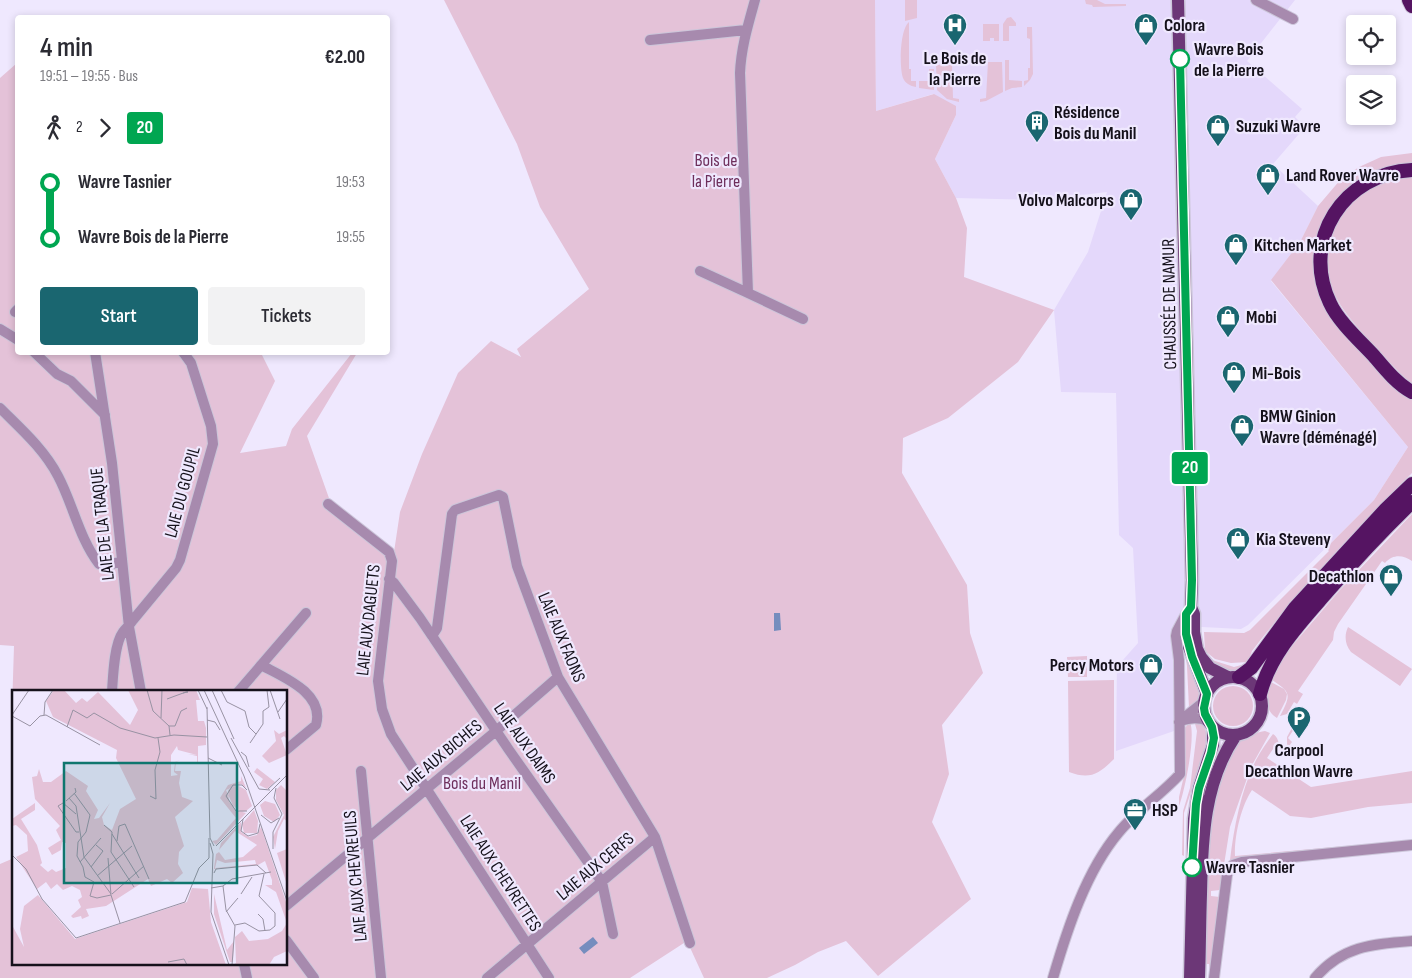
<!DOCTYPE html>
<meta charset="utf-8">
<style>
:root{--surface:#fff;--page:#f2f2f3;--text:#2b2b33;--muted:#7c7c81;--accent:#1a6670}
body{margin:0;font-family:"Sofia Sans Condensed",sans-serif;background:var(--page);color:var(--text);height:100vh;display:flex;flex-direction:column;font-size:19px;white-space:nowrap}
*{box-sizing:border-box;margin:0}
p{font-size:16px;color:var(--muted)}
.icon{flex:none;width:28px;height:28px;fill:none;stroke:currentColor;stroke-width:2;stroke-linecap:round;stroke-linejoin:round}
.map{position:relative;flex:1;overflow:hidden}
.sheet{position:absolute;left:15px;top:15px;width:375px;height:340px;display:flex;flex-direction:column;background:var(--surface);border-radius:5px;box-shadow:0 2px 8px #0003}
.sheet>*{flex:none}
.badge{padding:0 10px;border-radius:4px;font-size:18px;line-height:32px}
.fabs{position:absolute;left:1346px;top:15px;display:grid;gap:10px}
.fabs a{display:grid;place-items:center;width:50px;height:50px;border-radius:5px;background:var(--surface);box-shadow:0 2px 8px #0003;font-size:25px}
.map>.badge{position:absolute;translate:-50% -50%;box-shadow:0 0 0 2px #fff}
.legs{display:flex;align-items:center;gap:8px;height:55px;padding:0 25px;font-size:16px}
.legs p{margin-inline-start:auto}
.head{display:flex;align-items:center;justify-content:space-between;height:85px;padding:0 25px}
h1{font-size:28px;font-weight:600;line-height:38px}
.cta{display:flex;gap:10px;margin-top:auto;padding:10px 25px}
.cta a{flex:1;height:58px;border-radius:5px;background:var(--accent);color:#fff;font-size:20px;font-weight:600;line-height:58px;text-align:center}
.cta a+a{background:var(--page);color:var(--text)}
ul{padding:0 25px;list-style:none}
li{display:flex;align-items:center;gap:18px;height:55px;font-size:19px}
li i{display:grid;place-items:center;width:8px;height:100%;margin:0 6px;background:currentColor}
li i::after{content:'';width:12px;height:12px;margin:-6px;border:4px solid;border-radius:50%;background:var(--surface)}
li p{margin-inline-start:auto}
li:first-child i{background:linear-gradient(#0000 50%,currentColor 0)}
li:last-child i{background:linear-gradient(currentColor 50%,#0000 0)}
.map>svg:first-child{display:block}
</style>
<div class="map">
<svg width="1412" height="978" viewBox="0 0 1412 978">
<rect width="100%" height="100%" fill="#efe8fe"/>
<path fill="#e4d8fb" d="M875 0H1295L1247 61 1302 109 1295 117 1305 127 1273 164 1318 206 1300 242 1271 281 1408 447 1374 500 1248 625 1241 629 1202 627 1176 632 1174 731 1116 751 1117 661H1122L1138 643 1133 548 1119 535 1116 393 1061 392 1054 310 1088 252 1107 192 1040 200 956 198 935 159 956 115 933 94 876 111Z"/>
<path fill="#e4c2d8" d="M444 0H875L876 111 934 94 956 106V115L935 159 956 198 967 228 964 277 1054 310 1018 362 948 418 903 438 902 473 967 585 970 633 983 673 942 725 949 774 932 822 971 899 878 976 846 941 818 952 795 965 767 978H704L687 941 630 978H0V864L14 858V964H286V692H14V779L11 741 14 646 0 645V78L17 63 18 352 261 353 275 381 240 453 286 446 292 429 352 353H357L307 436 330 501 394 552 400 512 422 454 458 373 491 341 521 357 517 349 589 289 540 207 517 144Z
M905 0H917V18L905 21Z
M1085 0H1097L1105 4H1126V6L1093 7 1092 5 1086 4Z
M1011 17 1016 23V26H1009V41H1003V24L1007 18Z
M909 22V69H911V81H916V87C910 86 905 83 903 78 899 67 900 29 909 22Z
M983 24H999V41H994V38H990V41H983Z
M1027 27H1032L1033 74 1030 80 1024 86V81L1028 80V68H1030V39L1027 38Z
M1005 60H1009V80L1022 81V87L1012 88 1005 91Z
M988 62H1002L1003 92 986 101 980 102V99L986 98Z
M952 64 953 98 959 99V102L947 99 937 90 936 65Z
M929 69H934V90L919 88V81H929Z
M1412 153V166L1377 173 1325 222 1323 297 1412 398V473C1356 529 1300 589 1252 651L1248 662 1231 663 1215 659 1205 651 1204 632 1244 633 1250 630 1329 551 1326 548 1374 500 1408 447 1271 280 1300 242 1318 206 1341 179 1359 167 1381 157Z
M1412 176V385C1396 370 1382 354 1367 338 1356 325 1345 314 1337 299 1315 260 1333 207 1372 187 1384 180 1398 179 1412 176Z
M1412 514V561C1403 555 1393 554 1385 563L1382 561 1338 624 1334 632 1333 640 1298 691 1303 694 1297 704 1294 702 1287 714 1280 716C1292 693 1291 692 1269 678L1274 667 1339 591Z
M1348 627 1412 669 1400 686 1351 652C1345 644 1344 636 1348 627Z
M1183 637 1185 653 1201 694 1198 702 1189 708 1187 666Z
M1087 656V677H1068L1067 657Z
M1212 660 1234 667 1245 664 1237 672 1220 670Z
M1114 680V759C1099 774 1090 780 1069 772L1068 681Z
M1267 680 1284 689 1287 694 1286 700 1277 718C1264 711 1266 693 1267 680Z
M1213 706a20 20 0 1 1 40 0a20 20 0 1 1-40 0Z
M1301 711 1305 713 1288 738 1292 742 1287 749V737Z
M1194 720C1206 723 1207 733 1207 743L1184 813V856L1182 855 1183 811 1190 788 1197 731Z
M1190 722C1196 736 1185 790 1179 806V797L1183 780 1184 778 1183 730Z
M1265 731 1270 733 1251 767 1230 827 1220 890 1211 891V896L1220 897 1210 970 1209 964H1205C1207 898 1202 825 1227 763 1230 757 1234 745 1240 740 1246 736 1258 732 1265 731Z
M1273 734C1278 737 1279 743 1280 749L1275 746 1267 758 1311 787 1412 771V803L1368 807 1311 818 1290 816 1252 790C1241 806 1234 837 1235 856L1412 840 1230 860C1234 827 1241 790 1256 760 1261 751 1267 742 1273 734Z"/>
<path fill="#758dbe" d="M774 613H780L781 630 774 631Z
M593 937 598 943 584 954 579 948Z"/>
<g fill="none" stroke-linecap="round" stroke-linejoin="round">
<g stroke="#ccc6da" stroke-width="12">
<path id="minor" d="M1256 0 1293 19
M650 40 746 30
M700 271 748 293 740 73C741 48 748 25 755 0
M748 293 803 319
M15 312 18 309
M0 329 18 340
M34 352 57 374 71 381 105 415
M95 352 112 463 129 627 141 692
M0 408C21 429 44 449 58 476 73 504 79 538 99 564L106 566 122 561
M328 504 389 552 392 561 378 681 382 709 391 734 549 978
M389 579 394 583 420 618 509 750 602 882 613 934
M432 636 437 628 452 514 455 510 499 495 503 497 517 566 558 677 655 837 690 943
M261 665C283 677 325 693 316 725L286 750
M112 692C113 677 114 644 123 632 126 628 130 625 133 620L176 568 180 560 213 444 211 426 191 363 183 352
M238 692 306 613
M1180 721C1190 718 1198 717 1208 721
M1179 722 1205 701
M361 771 381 978
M286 906 496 731 558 677
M286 940 314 978
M244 964 247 978
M487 978 655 837
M1053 978C1067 930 1086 871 1119 832 1137 810 1161 795 1180 774L1179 660 1176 636 1177 631 1186 614
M1214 978 1227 875 1229 870 1233 865 1242 862 1412 845
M1315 978C1342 946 1373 944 1412 941"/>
</g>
<g stroke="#ccc6da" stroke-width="15">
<path id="major" d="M1178 0 1192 580 1191 607 1194 614V632L1197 649 1201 657 1210 668 1228 677
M1189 647 1207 694
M1204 706a29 29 0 1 1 58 0a29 29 0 1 1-58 0Z
M1190 978 1194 819 1199 788 1213 745V727
M1199 978C1200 950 1200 922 1201 894 1202 839 1204 782 1236 735"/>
</g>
<g stroke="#ccc6da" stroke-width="16">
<path id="highway" d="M1409 0 1412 6
M1412 170C1344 173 1300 240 1330 303 1338 321 1360 341 1374 356 1385 369 1397 384 1412 392
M1239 677 1251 668 1295 608 1386 509 1412 484
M1260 694C1270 654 1300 623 1327 592 1354 561 1382 531 1412 502"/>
</g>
<use href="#minor" stroke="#a78aae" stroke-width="10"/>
<use href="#major" stroke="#6c3777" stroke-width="12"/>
<use href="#highway" stroke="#551462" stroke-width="14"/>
</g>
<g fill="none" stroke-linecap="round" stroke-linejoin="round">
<g stroke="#fff" stroke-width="11">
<path id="line-1" d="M1180 59 1192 580 1191 607 1186 614V634L1192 657 1207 694 1204 708 1205 714 1212 727 1214 738 1211 753 1199 788 1196 804 1192 867"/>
</g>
<use href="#line-1" stroke="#00a651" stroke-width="8"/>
</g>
<defs>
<g id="hospital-pin" transform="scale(1.25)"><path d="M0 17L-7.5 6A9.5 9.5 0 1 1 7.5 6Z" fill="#1a6670" stroke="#efe8fe"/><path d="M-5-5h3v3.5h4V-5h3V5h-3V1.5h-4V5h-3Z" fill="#fff"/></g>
<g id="shop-pin" transform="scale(1.25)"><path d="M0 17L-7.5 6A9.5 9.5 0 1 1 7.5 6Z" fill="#1a6670" stroke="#efe8fe"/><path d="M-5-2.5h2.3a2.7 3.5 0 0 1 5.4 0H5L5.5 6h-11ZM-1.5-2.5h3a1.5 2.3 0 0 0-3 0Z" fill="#fff"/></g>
<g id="building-pin" transform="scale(1.25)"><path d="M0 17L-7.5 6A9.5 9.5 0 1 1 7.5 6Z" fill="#1a6670" stroke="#efe8fe"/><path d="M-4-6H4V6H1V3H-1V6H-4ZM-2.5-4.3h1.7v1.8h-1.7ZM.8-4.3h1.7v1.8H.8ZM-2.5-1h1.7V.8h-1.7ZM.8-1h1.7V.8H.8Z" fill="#fff"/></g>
<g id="parking-pin" transform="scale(1.25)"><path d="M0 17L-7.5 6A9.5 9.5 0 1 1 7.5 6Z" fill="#1a6670" stroke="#efe8fe"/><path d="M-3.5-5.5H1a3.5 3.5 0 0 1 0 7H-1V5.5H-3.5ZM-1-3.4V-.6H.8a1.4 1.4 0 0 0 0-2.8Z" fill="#fff"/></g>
<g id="office-pin" transform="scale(1.25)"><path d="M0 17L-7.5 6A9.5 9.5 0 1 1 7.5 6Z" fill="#1a6670" stroke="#efe8fe"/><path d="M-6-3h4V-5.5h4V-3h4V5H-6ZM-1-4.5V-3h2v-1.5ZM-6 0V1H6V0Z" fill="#fff"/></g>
</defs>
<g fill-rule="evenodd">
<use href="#hospital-pin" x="955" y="25"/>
<use href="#shop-pin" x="1146" y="25"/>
<use href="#building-pin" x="1037" y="122"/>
<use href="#shop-pin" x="1218" y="126"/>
<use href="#shop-pin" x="1268" y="175"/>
<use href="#shop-pin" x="1131" y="200"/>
<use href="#shop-pin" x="1236" y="245"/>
<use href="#shop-pin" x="1228" y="317"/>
<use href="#shop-pin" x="1234" y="373"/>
<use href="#shop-pin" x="1242" y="426"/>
<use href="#shop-pin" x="1238" y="539"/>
<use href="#shop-pin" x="1391" y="576"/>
<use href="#shop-pin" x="1151" y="665"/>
<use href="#parking-pin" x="1299" y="718"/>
<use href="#office-pin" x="1135" y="810"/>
</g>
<g fill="#fff" stroke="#00a651" stroke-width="2.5">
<circle cx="1180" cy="59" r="9"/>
<circle cx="1192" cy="867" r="9"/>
</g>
<g text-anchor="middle" stroke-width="4.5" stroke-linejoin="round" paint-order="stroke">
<g font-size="18" font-weight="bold" fill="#15111b" stroke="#efe8fe" text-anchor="start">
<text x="1164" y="31">Colora</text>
<text x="955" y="64" text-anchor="middle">Le Bois de<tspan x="955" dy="21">la Pierre</tspan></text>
<text x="1054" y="118">Résidence<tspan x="1054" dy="21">Bois du Manil</tspan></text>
<text x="1236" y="132">Suzuki Wavre</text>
<text x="1286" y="181">Land Rover Wavre</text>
<text x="1114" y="206" text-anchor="end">Volvo Malcorps</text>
<text x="1254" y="251">Kitchen Market</text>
<text x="1246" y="323">Mobi</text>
<text x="1252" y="379">Mi-Bois</text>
<text x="1260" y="422">BMW Ginion<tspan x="1260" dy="21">Wavre (déménagé)</tspan></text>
<text x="1256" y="545">Kia Steveny</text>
<text x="1374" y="582" text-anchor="end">Decathlon</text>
<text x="1134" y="671" text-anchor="end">Percy Motors</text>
<text x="1299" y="756" text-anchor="middle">Carpool<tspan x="1299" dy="21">Decathlon Wavre</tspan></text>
<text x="1152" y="816">HSP</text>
</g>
<g font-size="18" font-weight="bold" fill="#15111b" stroke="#efe8fe" text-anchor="start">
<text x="1194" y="55">Wavre Bois<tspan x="1194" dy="21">de la Pierre</tspan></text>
<text x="1206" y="873">Wavre Tasnier</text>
</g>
<g font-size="18" fill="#6e2f5c" stroke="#efe8fe">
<text x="716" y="166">Bois de<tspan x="716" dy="21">la Pierre</tspan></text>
<text x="482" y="789">Bois du Manil</text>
</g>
<g font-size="18" fill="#15111b" stroke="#efe8fe">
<text transform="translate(1169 304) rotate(-91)" y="6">CHAUSSÉE DE NAMUR</text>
<text transform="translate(182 492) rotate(-75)" y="6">LAIE DU GOUPIL</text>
<text transform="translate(102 524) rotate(-96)" y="6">LAIE DE LA TRAQUE</text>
<text transform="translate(368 620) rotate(-84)" y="6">LAIE AUX DAGUETS</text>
<text transform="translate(562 637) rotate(67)" y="6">LAIE AUX FAONS</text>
<text transform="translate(525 743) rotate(55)" y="6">LAIE AUX DAIMS</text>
<text transform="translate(441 755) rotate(-40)" y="6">LAIE AUX BICHES</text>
<text transform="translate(595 866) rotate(-40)" y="6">LAIE AUX CERFS</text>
<text transform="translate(501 873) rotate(57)" y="6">LAIE AUX CHEVRETTES</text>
<text transform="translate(355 876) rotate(-95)" y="6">LAIE AUX CHEVREUILS</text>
</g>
</g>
<g transform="translate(12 690)">
<rect width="275" height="275" fill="#efe8fe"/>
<path d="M42 0H52L64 13 70 8 75 12 86 2 118 35 126 20 116 0H184L188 10H184L186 31H192L194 38V55L186 56V72L190 74 185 73V66L176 64 185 65 166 60 165 56 159 65V86L166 85 162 82 163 72 168 70 164 72 163 81H169L167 93 170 107 181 111 163 127 172 156 167 162 166 174 171 183 160 193 155 189 139 196 136 189 94 216 74 219 77 226 70 229 69 226 61 228 59 226 69 217 66 210 70 207 68 200 60 196 51 200 45 194 39 199 34 192 25 199 4 167 16 161 15 145 4 135 0 136V129L23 113V120L9 129 25 155 30 173 28 175 36 182 40 179 44 182 54 178V153L50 152 49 160 40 165 36 158 49 150 44 140 48 136 23 109 20 87 25 86 27 79 31 92H39L54 81 76 96 74 101 86 120 82 129 87 128 98 113 90 127 92 135 100 140 108 119 124 109 104 68 105 60 41 27 34 11ZM262 40 267 44 275 40V49L272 46 269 48 275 65 257 73 250 66 264 51ZM245 78 263 92 255 99 247 95 251 89 242 82ZM229 86 234 98 229 94 214 100 223 120 234 123 204 155 200 151 205 150 224 128 208 108 216 95 229 91ZM225 95 234 100 240 116 234 121 229 122 217 112 216 100ZM269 95 275 101V131L272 129 266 141 263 159 261 147 272 125 264 110V100ZM253 111 263 114 268 125 262 132 252 126 248 115ZM242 120 246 131 245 143H232L230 134ZM229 132V142L237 147 245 145 249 137 275 215V261L262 267 257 275H221L224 273 223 247 230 241 237 251 256 249 270 241 275 233 264 202 253 195H260V190L253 171 246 175 202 179 200 191 204 164 207 162 213 170 231 167 245 155 223 141 207 160 209 153ZM205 170 213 173 243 170 244 174 203 178ZM275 159V195L265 163ZM180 198 196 199 199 232 214 275H0V235L12 257 8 239 12 216 26 205 63 249 175 212ZM202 204 215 260 222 251 221 272H218L202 224Z" fill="#e4c2d8" fill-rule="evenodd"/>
<path fill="none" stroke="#9892a3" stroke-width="1" d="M135 0 141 21 157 36 158 45M186 0 195 19M192 0 232 86 275 211M200 0 222 49M209 0 215 12 233 21 237 37 244 44M258 0 268 29M155 9 163 6 174 2H176L171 3M195 17 198 148 202 156M266 22 275 9M0 25 17 0M32 25 33 12 41 0M0 26 18 36 28 26 34 25 88 55M149 28 150 0M195 30 203 32 208 40M157 36H163L169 21 175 18M55 37 61 20 75 28 82 23 108 38 143 48 162 45 195 47M219 48 247 99 258 100M238 53 251 34V21L257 17 255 0M229 62 234 66 237 77M196 68 210 75M256 99 268 88M235 100 230 95H221L214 106 224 121H235M62 103 78 125 74 142 66 152 65 166 71 177 73 187 82 192 78 206 85 208 99 205M138 106 144 109 143 80 148 62 146 48M57 108 64 116 72 167 99 204M54 111 64 102 63 98M64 124 51 113 46 116 64 142H67M249 125 259 133 267 128M231 129 229 141 236 146 246 143 248 134M92 135 100 142 99 162 122 197M100 144 127 188M105 151 107 136 113 134 137 189M198 153 201 164 199 222 217 275M204 156 275 85M261 159V142L270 124 262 108 264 98M0 165 14 179 30 209 64 248 173 212 187 178 197 168V148M96 168 99 205 108 233M68 172 89 148M79 177 91 161 84 155M202 183 204 179 245 175 254 183M85 186 120 156M211 196 214 220 223 236 220 275M199 198 211 196 220 189 259 182M100 204 132 176M229 204 240 187M214 222 226 208M246 224 251 229 253 241M223 235 233 233 247 241 258 240 263 236V223L247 206 252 184M156 272 172 269 175 275"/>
<path fill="#0f766e" fill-opacity="0.15" stroke="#0f766e" stroke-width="2.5" d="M52 73H225V193H52Z"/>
<rect width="275" height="275" fill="none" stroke="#15111b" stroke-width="2.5"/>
</g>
</svg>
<div class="fabs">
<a><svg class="icon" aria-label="locate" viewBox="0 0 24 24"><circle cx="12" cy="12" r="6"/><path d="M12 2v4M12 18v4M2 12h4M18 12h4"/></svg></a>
<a><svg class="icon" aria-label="layers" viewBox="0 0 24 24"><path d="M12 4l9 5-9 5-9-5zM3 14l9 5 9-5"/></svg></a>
</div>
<b class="badge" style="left:1190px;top:468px;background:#00a651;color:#fff">20</b>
<section class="sheet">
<div class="head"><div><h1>4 min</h1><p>19:51 – 19:55 · Bus</p></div><b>€2.00</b></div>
<div class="legs"><svg class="icon" aria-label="walk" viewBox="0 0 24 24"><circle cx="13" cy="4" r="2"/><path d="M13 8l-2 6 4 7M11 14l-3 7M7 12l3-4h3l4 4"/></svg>2<svg class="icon" aria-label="forward" viewBox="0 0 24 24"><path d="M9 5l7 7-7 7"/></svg><b class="badge" style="background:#00a651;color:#fff">20</b></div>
<ul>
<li><i style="color:#00a651"></i><b>Wavre Tasnier</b><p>19:53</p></li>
<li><i style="color:#00a651"></i><b>Wavre Bois de la Pierre</b><p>19:55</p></li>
</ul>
<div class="cta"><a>Start</a><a>Tickets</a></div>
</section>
</div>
